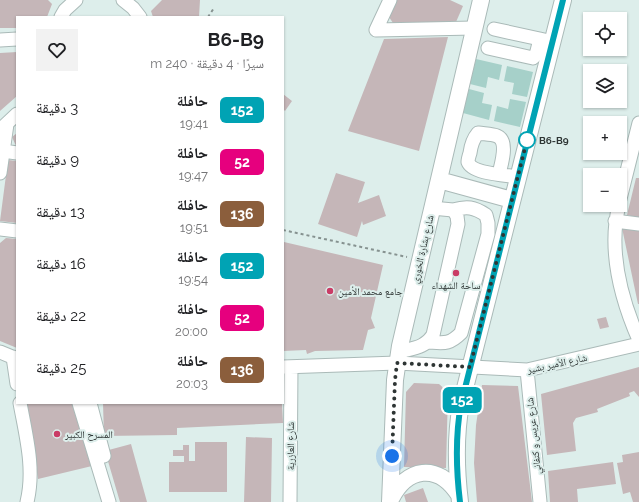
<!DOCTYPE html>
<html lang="ar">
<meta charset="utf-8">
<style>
:root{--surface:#fff;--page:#f2f2f2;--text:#202124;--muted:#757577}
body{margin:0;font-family:Raleway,"Noto Naskh Arabic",sans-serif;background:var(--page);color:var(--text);direction:rtl;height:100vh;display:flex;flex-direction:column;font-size:15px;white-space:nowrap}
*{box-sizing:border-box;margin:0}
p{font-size:13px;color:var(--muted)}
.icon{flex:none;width:22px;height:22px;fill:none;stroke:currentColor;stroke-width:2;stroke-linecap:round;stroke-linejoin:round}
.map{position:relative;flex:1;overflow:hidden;direction:ltr}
.panel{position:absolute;left:16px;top:16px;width:268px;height:388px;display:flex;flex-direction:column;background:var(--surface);border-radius:0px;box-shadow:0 1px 3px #0004;direction:rtl}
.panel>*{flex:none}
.badge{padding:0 8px;border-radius:6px;font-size:14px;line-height:26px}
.buttons{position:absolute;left:583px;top:12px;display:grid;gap:8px}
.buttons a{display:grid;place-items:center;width:44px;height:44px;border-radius:0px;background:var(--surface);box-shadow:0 1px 3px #0004;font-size:20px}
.you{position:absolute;width:20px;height:20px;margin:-10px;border:3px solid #fff;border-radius:50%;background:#1a73e8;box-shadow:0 0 0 6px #1a73e833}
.map>.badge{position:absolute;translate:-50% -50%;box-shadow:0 0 0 2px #fff}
.round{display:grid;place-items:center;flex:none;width:42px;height:42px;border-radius:0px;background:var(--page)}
.head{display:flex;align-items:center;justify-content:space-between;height:68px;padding:0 20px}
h1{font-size:19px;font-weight:700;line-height:30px}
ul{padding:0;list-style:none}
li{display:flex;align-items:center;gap:12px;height:52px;padding:0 20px}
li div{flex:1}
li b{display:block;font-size:15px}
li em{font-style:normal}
li .badge{min-width:44px;font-weight:700;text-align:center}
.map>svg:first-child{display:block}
</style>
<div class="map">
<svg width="639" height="502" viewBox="0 0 639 502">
<rect width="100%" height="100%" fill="#ddeeeb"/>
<path fill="#a6d0c9" d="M476 59 502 65 499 80 488 77 486 88 470 84Z
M507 66 533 72 527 97 512 94 514 83 504 81Z
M469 89 484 93 482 103 492 105 489 120 463 113Z
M510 99 526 102 520 127 494 121 497 106 508 109Z"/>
<path fill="#c5b6b8" d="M0 0H48L52 4 47 17H17V28H0Z
M162 0H200L199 17H153L151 11Z
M396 0H450L463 6 456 22 393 23 389 17Z
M448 37 419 151 348 131 384 39Z
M17 52V96L0 111V53Z
M283 94 292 101 285 111 283 109Z
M17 133V148L12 137Z
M8 160 17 161V223L0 221Z
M336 173 365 182 358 203 379 195 386 216 363 225 362 221 357 237 318 224Z
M636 178H639V218L627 215Z
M622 228 639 229V304H638Z
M6 238 17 239V348L0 341V243Z
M284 242 383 265 371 318 375 328 368 330 363 350 315 351 307 354 306 350 283 351Z
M606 317 609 327 600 329 597 319Z
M639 367V397L634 391 629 393 630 396 597 409 598 412 576 418 573 423 576 451 547 455 541 394Z
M414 383 439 384 448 392 446 468 404 467 406 392Z
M482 385 518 386 532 502H477L474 463 476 425Z
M26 403H75L92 466 38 479Z
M103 403H282L283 423 177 428V435L104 436Z
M246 437 272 438 271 502H244Z
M195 442H227V492H169V462H184V456H173V450H183V445H189V461H195Z
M131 444 147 502H120L105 451Z
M639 452V502H633L630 492 623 494 617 463 623 462 622 455Z
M613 462 616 484 577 489 578 502H550L548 471Z
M423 488 428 502H406L404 495Z"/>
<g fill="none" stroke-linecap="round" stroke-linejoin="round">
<g stroke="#aabab8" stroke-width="15">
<path id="minor" d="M123 0 133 8 140 17
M390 0 376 30 474 28
M61 17 65 10 76 0
M494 29 549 41
M0 40 17 39
M488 48 533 58 536 55 540 39
M1 129 17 114
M3 151 17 153
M0 173 7 124
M499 174C501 165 509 141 497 136 492 134 484 134 478 133 473 139 471 145 470 153 469 156 468 160 468 162 472 174 507 175 518 177
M620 199 639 123
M619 205C608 250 621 299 639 340
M615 221 639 224
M0 229 17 231
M428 342C444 343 449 345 461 333L488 234V223L486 215C474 207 467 206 453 210
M0 352 17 359
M399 352C413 348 425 348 433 335L458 224 457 216 453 210 432 208
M13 357 17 384
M283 367 397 363 527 370 639 344
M527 370 540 502
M20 403C26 436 35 469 27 502
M79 403 109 502
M90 403 104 456
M290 502 291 367"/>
</g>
<g stroke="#aabab8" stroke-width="18">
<path id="major" d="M439 180 512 200
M390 501C406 467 438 462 459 495
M390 502 395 380 400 346 481 0
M460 502C456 469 455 437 461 404L563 0"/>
</g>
<path stroke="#869290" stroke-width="2" stroke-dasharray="3 3" stroke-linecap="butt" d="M208 17 214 8
M283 230 407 257"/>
<use href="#minor" stroke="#fff" stroke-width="13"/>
<use href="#major" stroke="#fff" stroke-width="16"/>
</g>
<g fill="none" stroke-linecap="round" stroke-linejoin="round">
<g stroke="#fff" stroke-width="9">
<path id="line" d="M460 502C456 469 455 437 461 404L563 0"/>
</g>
<use href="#line" stroke="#00a3b4" stroke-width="6"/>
<path stroke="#2e3534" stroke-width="4" stroke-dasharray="0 7.2" d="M392 456 395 380 397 363 470 367 527 140"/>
</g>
<circle fill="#fff" stroke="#00a3b4" stroke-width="2" cx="527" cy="140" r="8"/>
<g fill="#ca3c66" stroke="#ddeeeb" stroke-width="1.5">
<circle cx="456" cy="273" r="4"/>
<circle cx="330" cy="291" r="4"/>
<circle cx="57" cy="434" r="4"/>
</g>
<g text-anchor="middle" stroke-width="4" stroke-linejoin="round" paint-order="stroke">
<g font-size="10" font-weight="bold" fill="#2e3534" stroke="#ddeeeb" text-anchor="start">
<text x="539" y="144">B6-B9</text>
</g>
<g font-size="10" fill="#2e3534" stroke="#ddeeeb">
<text transform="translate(422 249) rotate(-77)" y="4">شارع بشارة الخوري</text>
<text transform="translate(557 363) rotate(-12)" y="4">شارع الأمير بشير</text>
<text transform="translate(533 436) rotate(-96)" y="4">شارع عريس و كنفاني</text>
<text transform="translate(290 446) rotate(-90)" y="4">شارع العازرية</text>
</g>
<g font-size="10" fill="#2e3534" stroke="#ddeeeb" text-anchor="start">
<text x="456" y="289" text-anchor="middle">ساحة الشهداء</text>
<text x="338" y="295">جامع محمد الأمين</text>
<text x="65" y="438">المسرح الكبير</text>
</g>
</g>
</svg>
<div class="buttons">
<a><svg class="icon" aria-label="locate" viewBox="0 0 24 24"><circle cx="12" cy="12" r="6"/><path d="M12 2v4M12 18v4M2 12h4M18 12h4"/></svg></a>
<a><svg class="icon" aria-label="layers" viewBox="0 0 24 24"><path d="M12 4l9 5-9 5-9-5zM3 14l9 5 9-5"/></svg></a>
<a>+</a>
<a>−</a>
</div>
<div class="you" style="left:392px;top:456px"></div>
<b class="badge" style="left:462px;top:400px;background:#00a3b4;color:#fff">152</b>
<section class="panel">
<div class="head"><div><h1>B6-B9</h1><p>سيرًا · 4 دقيقة · 240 m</p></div><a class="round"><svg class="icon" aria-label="heart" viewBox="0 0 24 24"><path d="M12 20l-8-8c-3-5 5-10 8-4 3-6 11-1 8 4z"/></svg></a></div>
<ul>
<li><span class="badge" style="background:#00a3b4;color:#fff">152</span><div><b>حافلة</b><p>19:41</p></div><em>3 دقيقة</em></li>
<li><span class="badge" style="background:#e6007e;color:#fff">52</span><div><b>حافلة</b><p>19:47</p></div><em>9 دقيقة</em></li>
<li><span class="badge" style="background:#8b5e3c;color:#fff">136</span><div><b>حافلة</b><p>19:51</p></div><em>13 دقيقة</em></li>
<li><span class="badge" style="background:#00a3b4;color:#fff">152</span><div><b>حافلة</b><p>19:54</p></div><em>16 دقيقة</em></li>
<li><span class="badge" style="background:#e6007e;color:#fff">52</span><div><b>حافلة</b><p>20:00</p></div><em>22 دقيقة</em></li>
<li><span class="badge" style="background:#8b5e3c;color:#fff">136</span><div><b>حافلة</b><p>20:03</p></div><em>25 دقيقة</em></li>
</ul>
</section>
</div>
